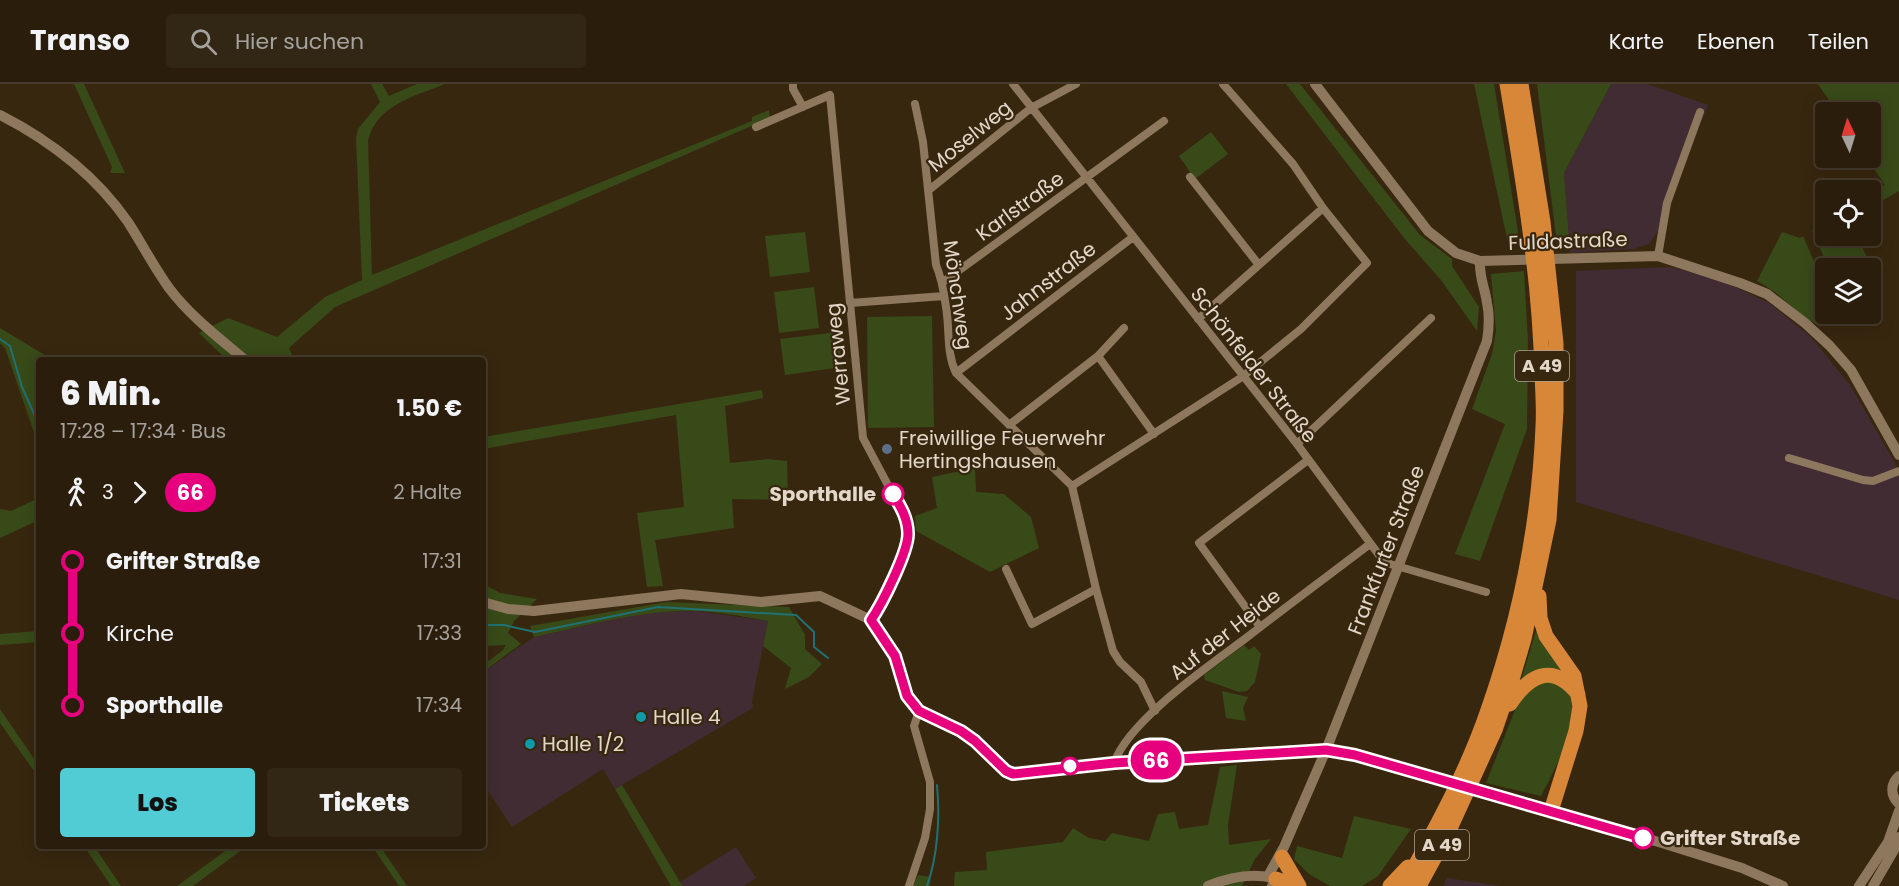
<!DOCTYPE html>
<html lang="de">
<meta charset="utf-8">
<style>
:root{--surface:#2a1d0b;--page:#322614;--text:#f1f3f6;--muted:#a5a29d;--line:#463b2c;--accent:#51ccd4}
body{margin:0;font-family:Poppins,sans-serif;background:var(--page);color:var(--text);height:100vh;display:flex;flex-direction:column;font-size:22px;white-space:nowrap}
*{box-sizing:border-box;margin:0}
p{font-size:20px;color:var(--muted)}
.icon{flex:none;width:33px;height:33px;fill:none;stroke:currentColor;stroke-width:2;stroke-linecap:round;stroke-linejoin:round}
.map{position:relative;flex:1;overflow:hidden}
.panel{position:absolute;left:36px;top:273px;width:450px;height:492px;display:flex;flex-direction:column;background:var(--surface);border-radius:6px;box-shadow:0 3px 15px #0003,0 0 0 2px var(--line)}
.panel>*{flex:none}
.badge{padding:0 12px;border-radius:20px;font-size:21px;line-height:39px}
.needle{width:39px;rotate:356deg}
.fabs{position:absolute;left:1815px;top:18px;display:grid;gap:12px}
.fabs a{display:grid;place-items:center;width:66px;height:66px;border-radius:6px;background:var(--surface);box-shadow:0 3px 15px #0003,0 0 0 2px var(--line);font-size:30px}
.map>.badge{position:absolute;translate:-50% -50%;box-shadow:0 0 0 3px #fff}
.legs{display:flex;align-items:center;gap:9px;height:66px;padding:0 24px;font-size:20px}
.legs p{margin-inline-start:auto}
.head{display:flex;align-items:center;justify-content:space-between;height:102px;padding:0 24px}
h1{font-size:33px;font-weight:800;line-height:45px}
.button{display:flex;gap:12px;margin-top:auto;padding:12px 24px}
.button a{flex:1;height:69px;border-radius:6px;background:var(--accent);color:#111;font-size:24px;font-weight:800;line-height:69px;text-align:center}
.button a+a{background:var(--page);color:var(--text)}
ul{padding:0 24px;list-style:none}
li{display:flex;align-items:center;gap:21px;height:72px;font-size:22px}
li i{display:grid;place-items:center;width:9px;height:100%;margin:0 8px;background:currentColor}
li i::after{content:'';width:15px;height:15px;margin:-8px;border:4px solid;border-radius:50%;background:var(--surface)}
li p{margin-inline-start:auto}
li:first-child i{background:linear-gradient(#0000 50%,currentColor 0)}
li:last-child i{background:linear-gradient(currentColor 50%,#0000 0)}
header{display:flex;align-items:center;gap:36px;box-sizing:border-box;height:84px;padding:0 30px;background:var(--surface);border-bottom:2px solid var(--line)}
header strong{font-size:28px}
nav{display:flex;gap:33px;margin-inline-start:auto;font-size:21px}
.search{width:420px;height:54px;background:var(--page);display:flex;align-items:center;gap:15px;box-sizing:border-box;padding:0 21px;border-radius:6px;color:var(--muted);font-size:22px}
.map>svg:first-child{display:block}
</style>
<header>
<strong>Transo</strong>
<div class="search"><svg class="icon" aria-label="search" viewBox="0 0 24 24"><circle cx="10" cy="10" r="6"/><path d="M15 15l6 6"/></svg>Hier suchen</div>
<nav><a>Karte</a><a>Ebenen</a><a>Teilen</a></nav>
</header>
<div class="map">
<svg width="1899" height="802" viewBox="0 0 1899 802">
<rect width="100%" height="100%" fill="#38270f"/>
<path fill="#402c32" d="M1611 0H1647L1708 21 1658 147 1649 160 1634 165 1570 169 1564 89Z
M1670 183 1714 193 1769 219 1810 252 1850 301 1895 379 1899 390V516L1576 418V187Z
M697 527 768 537 752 617 753 624 615 705 603 685 512 743 483 699V588L534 553 619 534 657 528Z
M736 763 756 794 744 802H683L680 798Z
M1447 794 1500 802H1443Z"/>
<path fill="#384a18" d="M74 0H84L125 89H110L112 83Z
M371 0H382L389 12 417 0H445C415 12 376 21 368 57L372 191 752 37V33L769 26 770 34 335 223 289 264 294 276H227L199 249 228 234 277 253 325 213 362 196 356 54 358 45 380 18Z
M1286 0H1300L1420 151 1452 175V182L1479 223 1477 247 1441 196 1404 154Z
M1474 0H1494L1520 160 1508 159Z
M1537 0H1611L1564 89 1569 155 1557 160Z
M1818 0H1899V107L1871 123V111L1885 101 1867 74H1870V28H1837Z
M1211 48 1228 70 1195 95 1179 72Z
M1825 139 1826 152H1857L1883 208 1871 214 1870 184H1829L1812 147Z
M805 148 810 188 770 193 765 152Z
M1782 148 1800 154 1803 152 1825 203 1826 230H1835L1834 240C1812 248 1793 221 1777 210 1771 205 1764 201 1757 197Z
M1524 187 1528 256 1527 345 1480 477 1455 470 1505 340 1472 325 1492 270 1496 247 1491 190Z
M814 203 819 244 779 249 774 208Z
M932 232 934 343 868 344 867 233Z
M0 244 53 276H39V363L5 264 0 259Z
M838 248 842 283 785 291 780 255Z
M762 306 763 314 725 322 730 379 768 375 787 377 788 416 732 415 734 444 655 456 663 502 647 503 637 429 684 423 676 331 483 365V353Z
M975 384 976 408 1004 410 1031 433 1039 464 990 488 916 447 915 432 937 424 932 393Z
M39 414V436L0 454V425L11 427Z
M483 500 500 509 537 515 514 537 508 549 521 560 483 588V581L503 566 506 561 483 562Z
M666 518 789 523 805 551V565L822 580 809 593 785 605 791 584 763 562 768 537C746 533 715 527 694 527 639 526 586 542 534 553L530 542Z
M1538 540 1570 592 1559 590 1520 600Z
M39 547V558L0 561V550Z
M1244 561 1249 566 1254 562 1261 570 1255 598 1247 607 1239 608 1205 596 1204 591Z
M1542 596C1546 597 1552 596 1556 598 1596 612 1553 689 1541 712L1486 699 1519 616Z
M1222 607 1248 613 1243 624 1246 637 1226 634Z
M0 625 39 682V694L0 639Z
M1237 681 1228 741 1229 761 1271 755 1255 775 1242 802H954L955 788 987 786 986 768 1063 758 1073 744 1089 754 1105 757 1112 749 1149 757 1158 730 1175 728 1179 745 1208 741 1220 683Z
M622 701 680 798 683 802H671L615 705Z
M1354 732 1411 745 1378 792 1362 802H1330L1309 790 1294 775 1297 762 1342 774Z
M84 762H94L121 802H111Z
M232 762H247L193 802H177Z
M372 762H380L407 802H399Z
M918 791 931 793 930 802H913Z"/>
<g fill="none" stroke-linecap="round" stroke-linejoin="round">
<path stroke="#207172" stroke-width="2" d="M0 255 10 262 22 303 39 341
M483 541H504L535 548 658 523 796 531 814 548V563L828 574
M927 802C938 771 940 733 937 701"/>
<path stroke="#8d785e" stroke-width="8" d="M793 0V5L803 23
M1013 0 1297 360 1379 471 1390 480 1486 508
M915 20 923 58 936 181C942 195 944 208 946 223 950 246 946 268 956 289L1072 402 1096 505 1113 567 1120 578 1141 598 1155 627
M756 43 830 11 863 354 907 437 909 452 903 469 879 524 871 536
M1190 93 1259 181
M929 106 1031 24 1076 0
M1658 172 1667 119 1700 28
M943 198 1164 37
M850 219 944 212
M1198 235 1323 124
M1098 272 1154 350
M956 289 1133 153
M1009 341 1098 272 1124 244
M1297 360 1431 234
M1789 374 1863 396 1873 397 1899 387
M1072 402 1242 293 1301 245 1367 179 1323 124 1293 80 1223 0
M1006 485 1032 540 1096 505
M1260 543 1199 459 1308 376
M1114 679C1129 636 1209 582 1246 554 1287 522 1329 491 1370 460
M909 802 925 754 930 725V698L914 642 919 627"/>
<path stroke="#8d785e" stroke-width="10" d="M1315 0 1428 147 1456 169 1480 177 1658 172 1740 199 1767 210 1805 239 1830 262 1851 286 1899 371
M0 31C51 57 95 91 128 138 142 160 154 183 169 204 190 232 218 253 245 276
M483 518 508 525 534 527 681 510 761 518 820 512 871 536 895 572 907 612 919 627 961 647 975 657 1006 687 1013 690 1114 679 1326 666 1487 257C1489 244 1490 232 1487 219 1485 204 1479 193 1480 177
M1899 692C1890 700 1890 711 1899 720
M1208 802C1230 793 1253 788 1276 795L1272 802
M1859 802 1888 758 1899 727
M1873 802 1894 766 1899 753"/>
<path stroke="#8d785e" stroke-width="10" d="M1268 792 1284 763 1326 666 1355 671 1662 759 1742 784 1783 802"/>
<path stroke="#d88638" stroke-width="15" d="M1539 512 1540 534 1546 552 1574 592 1580 622 1576 647 1551 727
M1510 620C1529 591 1552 578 1578 610
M1282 773 1299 802
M1276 795 1295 802
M1390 802 1408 783
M1404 802C1435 745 1467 688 1488 626 1520 535 1539 439 1543 342 1544 326 1543 309 1542 292 1540 193 1523 97 1507 0
M1419 802 1448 749 1495 646 1512 596 1524 555 1549 436 1556 327V259L1543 138 1521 0"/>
</g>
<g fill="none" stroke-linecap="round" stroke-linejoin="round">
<g stroke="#fff" stroke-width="14">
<path id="line-1" d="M893 410C901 423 908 435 908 450 908 468 882 520 871 536L895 572 907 612 919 627 961 647 975 657 1006 687 1013 690 1114 679 1326 666 1355 671 1643 754"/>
</g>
<use href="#line-1" stroke="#e6007e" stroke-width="9"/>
</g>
<circle fill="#5c6f8a" stroke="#38270f" stroke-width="2" cx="887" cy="365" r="6"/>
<g fill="#fff" stroke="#e6007e" stroke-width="3">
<circle cx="893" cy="410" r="10"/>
<circle cx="1070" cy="682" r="8"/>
<circle cx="1643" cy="754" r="10"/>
</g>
<g fill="#0f9aa8" stroke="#38270f" stroke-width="2">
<circle cx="641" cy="633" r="6"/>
<circle cx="530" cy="660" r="6"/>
</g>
<g text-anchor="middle" stroke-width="4.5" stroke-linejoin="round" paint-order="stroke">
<g fill="#38270f" stroke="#afa291" stroke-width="1.5">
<rect x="1515" y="267" width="54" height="30" rx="4.5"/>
<rect x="1415" y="746" width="54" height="30" rx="4.5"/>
</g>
<g font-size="18" font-weight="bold" fill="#e2d7c9">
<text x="1542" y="288">A 49</text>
<text x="1442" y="767">A 49</text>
</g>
<g font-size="20" fill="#e2d7c9" stroke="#38270f">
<text transform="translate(970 52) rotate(-39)" y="7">Moselweg</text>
<text transform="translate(1020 122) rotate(-36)" y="7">Karlstraße</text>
<text transform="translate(1568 157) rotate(-2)" y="7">Fuldastraße</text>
<text transform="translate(1048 197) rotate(-38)" y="7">Jahnstraße</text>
<text transform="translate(958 211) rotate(82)" y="7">Mönchweg</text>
<text transform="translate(838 270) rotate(-96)" y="7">Werraweg</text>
<text transform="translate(1254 281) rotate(52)" y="7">Schönfelder Straße</text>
<text transform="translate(1386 466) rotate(-69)" y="7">Frankfurter Straße</text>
<text transform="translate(1225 550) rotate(-38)" y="7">Auf der Heide</text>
</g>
<g font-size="20" fill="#e2d7c9" stroke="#38270f" text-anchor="start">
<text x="899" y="361">Freiwillige Feuerwehr<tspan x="899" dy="23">Hertingshausen</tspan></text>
<text x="653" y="640">Halle 4</text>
<text x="542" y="667">Halle 1/2</text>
</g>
<g font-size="20" font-weight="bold" fill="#e2d7c9" stroke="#38270f" text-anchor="end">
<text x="876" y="417">Sporthalle</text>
<text x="1660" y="761" text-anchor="start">Grifter Straße</text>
</g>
</g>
</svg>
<div class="fabs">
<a><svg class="needle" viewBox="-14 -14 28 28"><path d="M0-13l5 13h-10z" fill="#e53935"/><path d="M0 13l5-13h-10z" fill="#a5a29d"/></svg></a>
<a><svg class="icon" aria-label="locate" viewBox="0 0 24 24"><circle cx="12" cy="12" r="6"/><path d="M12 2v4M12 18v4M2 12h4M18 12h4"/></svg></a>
<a><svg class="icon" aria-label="layers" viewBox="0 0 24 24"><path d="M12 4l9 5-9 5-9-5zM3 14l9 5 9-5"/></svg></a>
</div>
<b class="badge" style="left:1156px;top:676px;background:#e6007e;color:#fff">66</b>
<section class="panel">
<div class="head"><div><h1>6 Min.</h1><p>17:28 – 17:34 · Bus</p></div><b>1.50 €</b></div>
<div class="legs"><svg class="icon" aria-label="walk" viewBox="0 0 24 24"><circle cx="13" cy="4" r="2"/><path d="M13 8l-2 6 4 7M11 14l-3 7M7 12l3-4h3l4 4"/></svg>3<svg class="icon" aria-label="forward" viewBox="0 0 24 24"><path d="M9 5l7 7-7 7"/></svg><b class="badge" style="background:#e6007e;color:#fff">66</b><p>2 Halte</p></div>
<ul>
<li><i style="color:#e6007e"></i><b>Grifter Straße</b><p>17:31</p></li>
<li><i style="color:#e6007e"></i><span>Kirche</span><p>17:33</p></li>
<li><i style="color:#e6007e"></i><b>Sporthalle</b><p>17:34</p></li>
</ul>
<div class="button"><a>Los</a><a>Tickets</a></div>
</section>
</div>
